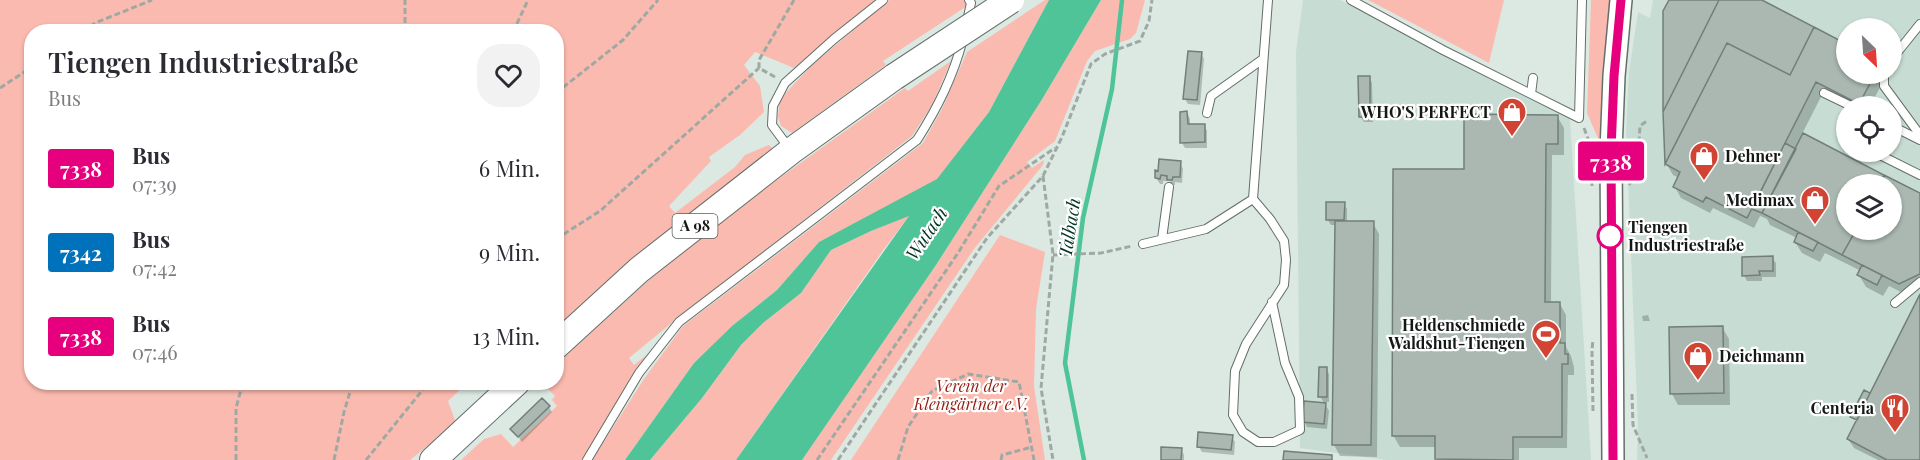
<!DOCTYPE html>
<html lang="de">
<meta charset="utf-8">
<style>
:root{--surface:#fff;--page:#f2f2f3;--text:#2b2b33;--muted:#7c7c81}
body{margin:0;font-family:"Playfair Display",serif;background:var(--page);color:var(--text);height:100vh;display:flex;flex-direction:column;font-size:22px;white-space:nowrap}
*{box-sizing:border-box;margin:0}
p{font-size:20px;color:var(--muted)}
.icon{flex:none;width:33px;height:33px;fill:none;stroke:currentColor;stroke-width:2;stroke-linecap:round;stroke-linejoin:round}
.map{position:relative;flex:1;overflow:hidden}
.side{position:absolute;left:24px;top:24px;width:540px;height:366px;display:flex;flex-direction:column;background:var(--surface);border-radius:24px;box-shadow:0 2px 4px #0004}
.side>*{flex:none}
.badge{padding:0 12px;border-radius:4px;font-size:21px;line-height:39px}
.needle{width:39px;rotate:155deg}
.buttons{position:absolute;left:1836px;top:18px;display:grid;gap:12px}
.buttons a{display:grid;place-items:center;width:66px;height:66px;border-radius:50%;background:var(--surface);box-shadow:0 2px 4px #0004;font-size:30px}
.map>.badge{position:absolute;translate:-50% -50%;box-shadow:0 0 0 3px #fff}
.round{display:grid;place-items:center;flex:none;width:63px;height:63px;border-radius:24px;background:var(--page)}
.overview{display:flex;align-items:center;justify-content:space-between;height:102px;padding:0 24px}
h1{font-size:28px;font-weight:600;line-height:45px}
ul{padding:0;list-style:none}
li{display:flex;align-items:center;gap:18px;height:84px;padding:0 24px}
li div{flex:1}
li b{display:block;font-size:22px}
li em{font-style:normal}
li .badge{min-width:66px;font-weight:700;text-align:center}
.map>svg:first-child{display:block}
</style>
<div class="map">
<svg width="1920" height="460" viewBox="0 0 1920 460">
<rect width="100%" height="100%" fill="#dbe9e2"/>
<path fill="#c7ddd3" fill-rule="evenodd" d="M1303 0H1340L1570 119 1591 460H1386L1300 448 1296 52Z
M1653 0H1920V460H1637L1638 427 1626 132 1629 72 1638 12 1650 18ZM1846 28H1892V74H1846ZM1846 106H1892V152H1846ZM1846 184H1892V230H1846Z"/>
<path fill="#fbbaaf" d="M0 0H875L794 68 755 52 744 65 760 86 764 112 740 135 709 157 711 161 669 206 675 213 735 167 745 155 769 145 774 150 557 334 556 32H32V382L467 383 448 401 456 423 410 460H0Z
M889 0H964L967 6 883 61 886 65 792 133 781 126 778 117 780 99 811 66Z
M1045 0H1049L989 112 937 180 819 242 777 290 732 326 694 363 625 460H592L644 379 683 326 923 143 942 109 967 52Z
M1101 0H1145L1136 33 1130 39 1095 51 1087 61 1055 141 1027 162 1032 168 1044 160 1043 165 974 249 831 460H802L936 265 1041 101Z
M1368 0H1504L1489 63Z
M1591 0H1610L1606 106 1600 143 1587 113Z
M951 61 932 105 912 136 674 321 629 358 634 365 648 354 583 460H461L484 439 501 434 513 447 557 406 552 400 555 396 547 388 549 383 556 382 557 364 649 280 727 216 905 88 908 91Z
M910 215 884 249 736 460H650L702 398 741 345 763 323 801 293 831 250 871 231Z
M1000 235 1045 252 1036 309 1034 386 1045 460H851Z"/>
<path fill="#4ec498" d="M1049 0H1101L1041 101 936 265 802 460H736L909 216 871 231 831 250 801 293 763 323 741 345 702 398 650 460H625L694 363 732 326 777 290 819 242 937 179 989 112Z"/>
<path fill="#0003" fill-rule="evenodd" d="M1670 0H1759L1838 41 1842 48 1846 50V74H1876L1882 84 1870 106H1851L1823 93 1802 134 1920 195V288L1907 295 1889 286 1883 296 1866 287 1859 275 1861 271 1825 253 1820 262 1802 253 1795 242 1797 238 1770 225 1767 219 1760 216 1754 228 1713 208 1710 213 1681 198 1675 187 1679 178 1673 175 1666 163ZM1846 184H1892V230H1846Z
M1201 53 1204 59 1200 105 1188 104 1185 99Z
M1369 77 1372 83 1373 122H1364L1360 116Z
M1187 113 1190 119V126L1204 125 1207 131V148H1185L1182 143Z
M1557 116 1564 128V155H1552L1551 303 1560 304 1566 315V347L1571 356 1574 367V375H1568L1567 448H1519V460H1437V447H1400L1393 435 1466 171Z
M1180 163 1183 169 1182 183 1175 182V185H1172L1170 181H1163V184H1160L1156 178Z
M1344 204 1347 209V222L1373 223 1379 234 1377 457 1340 456 1334 445 1336 225H1331L1327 219Z
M1772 258 1776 263V277H1762V281H1747L1744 275Z
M1920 297V460H1878L1854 448 1848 439 1857 421 1852 417 1865 392 1871 395Z
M1648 315 1650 321H1643L1642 316Z
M1722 327 1729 339 1730 405H1678L1672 394Z
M1326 368 1329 374V402H1324L1329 411 1327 429 1307 427 1304 421 1325 405 1320 396Z
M549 407 552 412 522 442 512 429Z
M1232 437 1235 442 1234 455 1202 452 1199 447Z
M1181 449 1184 455V460H1162Z"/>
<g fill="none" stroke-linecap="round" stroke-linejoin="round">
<path stroke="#4ec498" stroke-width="4.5" d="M1084 460 1065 363 1083 218 1112 89 1122 0"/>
</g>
<path fill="#aab8b1" stroke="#727f78" stroke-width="1.5" d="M1669 0H1719L1663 112V11Z
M1719 0H1762L1814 27 1790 75 1727 43 1665 164 1663 112Z
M1814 27 1839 40 1837 44 1846 49V74H1875L1859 104 1816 82 1747 218 1706 197 1703 202 1673 187 1680 172 1665 164 1727 43 1790 75Z
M1188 51 1202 52 1197 100 1183 99Z
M1358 76H1370V117H1359Z
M1187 111 1188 124H1205V142L1180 143V112Z
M1464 114 1558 115V144H1546L1545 302H1560V343H1565V354H1568V364H1562V437H1513V460L1435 459V436H1392L1393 169H1464Z
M1803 133 1884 175 1879 184H1846V230H1856L1842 255 1762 213Z
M1785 143 1796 149 1762 213 1752 209Z
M1159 159 1181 161 1180 177H1173L1172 180H1167V176L1161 175 1160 179 1155 178V170L1158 171Z
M1884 175 1920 193V274L1899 284 1842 255 1856 230H1892V184H1879Z
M1326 202H1345L1344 220H1326Z
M1335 221H1374L1371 445H1332Z
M1798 232 1818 242 1813 251 1794 242Z
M1773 256V271H1759L1760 275 1742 276V257Z
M1862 265 1882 275 1877 285 1857 275Z
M1920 294V460H1887L1847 439Z
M1723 326 1724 393 1670 394 1669 327Z
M1319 367H1327V397H1318Z
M1864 390 1870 393 1857 420 1850 417Z
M542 398 550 406 518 437 510 429Z
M1304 401 1326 403 1324 424 1302 422Z
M1198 432 1233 435 1231 450 1197 447Z
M1161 447 1182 448 1181 460H1161Z
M1284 451 1332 455V460H1283Z"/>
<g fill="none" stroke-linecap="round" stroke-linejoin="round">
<g stroke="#636f69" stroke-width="10">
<path id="service" d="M1351 0 1443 50 1579 118 1582 0
M967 21 971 3 969 0
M1892 59 1920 24
M1884 74V86L1920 135
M1824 93 1851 106
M1531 94 1533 78
M1207 113 1211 96 1263 59
M1892 126 1920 140
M789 148 772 125 773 106 785 83 834 39 883 0
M1874 152 1920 175
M1253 199 1270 219 1284 241 1286 260 1284 285 1246 344 1235 371 1233 415 1243 432 1258 442H1274L1300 430 1299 397 1285 363 1272 302
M1162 239 1169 187
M1143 244 1206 229 1253 199 1268 0
M1895 303 1920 282
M587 460 639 373 679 322 917 140C938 107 953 77 963 39"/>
</g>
<g stroke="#636f69" stroke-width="24">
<path id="secondary" d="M1613 460 1611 151 1614 76 1621 0"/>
</g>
<g stroke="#636f69" stroke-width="28">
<path id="trunk" d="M556 346 639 270 791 151 894 77
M433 460 517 382"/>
</g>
<path stroke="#9ea9a3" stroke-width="3" stroke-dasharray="6 3" stroke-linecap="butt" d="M83 32 95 23 152 0
M405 32V0
M513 32 528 0
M775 77 759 68V60L794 0
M0 88 32 67
M556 93 623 40 658 0
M1584 128 1590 144 1592 186
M1043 176 1053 254 1041 388 1053 460
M1629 185 1637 173 1640 126 1648 120
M556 239 600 211 759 68
M1053 255 1101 253 1132 246
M1632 394 1633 425 1647 458
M1593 411 1592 350 1593 339
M236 460V408L243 382
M334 460 344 412 353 382
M366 460 429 382
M817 460 958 253 999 186 1055 148
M838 460 987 238 1043 176 1062 137 1091 64 1105 54 1140 41 1149 21 1152 0
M898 460 908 427 932 391 968 374 1019 382 1034 460
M1001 460 1002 455 1032 447"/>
<use href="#service" stroke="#fff" stroke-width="8"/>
<use href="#secondary" stroke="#fff" stroke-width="21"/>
<use href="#trunk" stroke="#fff" stroke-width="26"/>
<g stroke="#636f69" stroke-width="28" stroke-linecap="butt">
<path id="trunk-bridge" d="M894 77 1011 0"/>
</g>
<use href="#trunk-bridge" stroke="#fff" stroke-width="26"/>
</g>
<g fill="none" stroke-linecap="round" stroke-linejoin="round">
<g stroke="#fff" stroke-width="14">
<path id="line" d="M1613 460 1611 151 1614 76 1621 0"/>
</g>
<use href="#line" stroke="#e6007e" stroke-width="9"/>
</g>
<defs>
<g id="shop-pin" transform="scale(1.5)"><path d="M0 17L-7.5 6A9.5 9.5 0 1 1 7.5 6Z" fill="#d14433" stroke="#fff"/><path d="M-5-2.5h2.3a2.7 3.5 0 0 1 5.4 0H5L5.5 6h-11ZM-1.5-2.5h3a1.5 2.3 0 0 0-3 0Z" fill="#fff"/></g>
<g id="stadium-pin" transform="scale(1.5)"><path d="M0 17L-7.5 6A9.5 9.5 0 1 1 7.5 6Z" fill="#d14433" stroke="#fff"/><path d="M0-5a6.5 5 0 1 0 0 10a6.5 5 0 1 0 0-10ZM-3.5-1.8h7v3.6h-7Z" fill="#fff"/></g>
<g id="restaurant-pin" transform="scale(1.5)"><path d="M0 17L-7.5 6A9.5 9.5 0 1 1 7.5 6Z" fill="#d14433" stroke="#fff"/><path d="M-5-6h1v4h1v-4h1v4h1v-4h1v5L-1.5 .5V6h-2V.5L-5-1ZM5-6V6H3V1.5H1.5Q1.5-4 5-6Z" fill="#fff"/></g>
</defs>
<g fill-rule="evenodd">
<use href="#shop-pin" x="1512" y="112"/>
<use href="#shop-pin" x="1704" y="156"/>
<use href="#shop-pin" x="1815" y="200"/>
<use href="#stadium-pin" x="1546" y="334"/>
<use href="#shop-pin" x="1698" y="356"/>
<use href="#restaurant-pin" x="1895" y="408"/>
</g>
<circle fill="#fff" stroke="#e6007e" stroke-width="3" cx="1610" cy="236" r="12"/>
<g text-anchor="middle" stroke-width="4.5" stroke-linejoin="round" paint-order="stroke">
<rect fill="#fff" stroke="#5a5e5c" stroke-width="1.5" x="672.5" y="214" width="45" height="24" rx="4.5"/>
<g font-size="15" font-weight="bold" fill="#141916">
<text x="695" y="231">A 98</text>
</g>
<g font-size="16" font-weight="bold" fill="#141916" stroke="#fff" text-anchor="end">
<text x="1491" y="118">WHO'S PERFECT</text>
<text x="1725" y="162" text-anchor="start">Dehner</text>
<text x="1794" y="206">Medimax</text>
<text x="1525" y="331">Heldenschmiede<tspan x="1525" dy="18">Waldshut-Tiengen</tspan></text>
<text x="1719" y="362" text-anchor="start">Deichmann</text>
<text x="1874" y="414">Centeria</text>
</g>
<g font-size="16" font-weight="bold" fill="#141916" stroke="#fff" text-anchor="start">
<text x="1628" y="233">Tiengen<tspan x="1628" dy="18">Industriestraße</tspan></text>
</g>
<g font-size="16" font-style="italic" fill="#911d11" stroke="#fff">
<text x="971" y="392">Verein der<tspan x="971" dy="18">Kleingärtner e.V.</tspan></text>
</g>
<g font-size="18" font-style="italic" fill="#003423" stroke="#fff">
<text transform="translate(1070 228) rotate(-81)" y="6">Talbach</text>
<text transform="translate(927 234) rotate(-56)" y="6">Wutach</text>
</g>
</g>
</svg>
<div class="buttons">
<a><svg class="needle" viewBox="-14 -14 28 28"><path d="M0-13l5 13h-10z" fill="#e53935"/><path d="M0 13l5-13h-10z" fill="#7c7c81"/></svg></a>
<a><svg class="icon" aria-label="locate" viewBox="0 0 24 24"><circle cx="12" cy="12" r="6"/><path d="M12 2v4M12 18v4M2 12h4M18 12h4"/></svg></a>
<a><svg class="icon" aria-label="layers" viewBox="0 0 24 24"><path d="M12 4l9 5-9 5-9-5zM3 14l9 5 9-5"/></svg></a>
</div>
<b class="badge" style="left:1611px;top:161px;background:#e6007e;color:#fff">7338</b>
<section class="side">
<div class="overview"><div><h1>Tiengen Industriestraße</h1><p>Bus</p></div><a class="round"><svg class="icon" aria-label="heart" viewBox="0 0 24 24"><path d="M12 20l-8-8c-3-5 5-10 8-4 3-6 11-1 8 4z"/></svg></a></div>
<ul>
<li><span class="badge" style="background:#e6007e;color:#fff">7338</span><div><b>Bus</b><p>07:39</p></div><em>6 Min.</em></li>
<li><span class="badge" style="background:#0072bc;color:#fff">7342</span><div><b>Bus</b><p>07:42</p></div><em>9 Min.</em></li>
<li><span class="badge" style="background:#e6007e;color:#fff">7338</span><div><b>Bus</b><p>07:46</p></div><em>13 Min.</em></li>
</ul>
</section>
</div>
